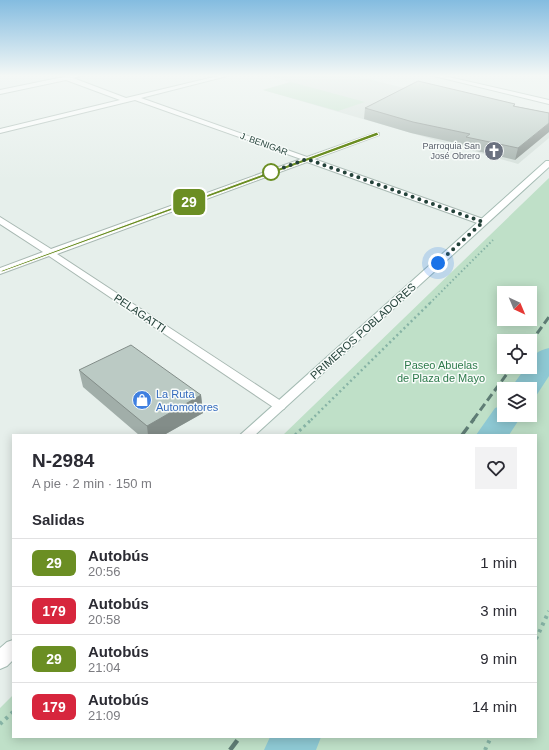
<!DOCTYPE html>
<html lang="es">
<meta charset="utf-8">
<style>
:root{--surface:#fff;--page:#f2f2f3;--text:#2b2b33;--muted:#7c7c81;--line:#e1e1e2}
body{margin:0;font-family:Helvetica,sans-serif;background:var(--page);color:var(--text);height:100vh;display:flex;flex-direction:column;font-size:15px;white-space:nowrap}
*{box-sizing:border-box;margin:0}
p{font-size:13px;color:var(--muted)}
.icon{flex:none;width:22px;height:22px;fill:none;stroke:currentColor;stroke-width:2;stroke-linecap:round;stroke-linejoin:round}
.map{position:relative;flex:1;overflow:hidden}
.details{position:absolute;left:12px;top:434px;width:525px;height:304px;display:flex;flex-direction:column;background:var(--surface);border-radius:0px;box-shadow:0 2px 10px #0003}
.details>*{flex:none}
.badge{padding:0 8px;border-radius:6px;font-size:14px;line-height:26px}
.needle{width:26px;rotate:136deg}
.fabs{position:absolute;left:497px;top:286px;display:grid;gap:8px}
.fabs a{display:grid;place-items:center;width:40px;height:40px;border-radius:0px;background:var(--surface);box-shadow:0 2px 10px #0003;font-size:20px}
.you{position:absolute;width:20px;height:20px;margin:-10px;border:3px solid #fff;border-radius:50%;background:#1a73e8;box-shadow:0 0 0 6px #1a73e833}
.map>.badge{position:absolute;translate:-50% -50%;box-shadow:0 0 0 2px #fff}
h2{padding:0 20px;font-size:15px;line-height:36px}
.round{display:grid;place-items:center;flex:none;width:42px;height:42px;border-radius:0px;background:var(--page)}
.headline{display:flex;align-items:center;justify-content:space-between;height:68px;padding:0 20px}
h1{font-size:19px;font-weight:600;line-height:30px}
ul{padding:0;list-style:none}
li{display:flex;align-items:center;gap:12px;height:48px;padding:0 20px;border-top:1px solid var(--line)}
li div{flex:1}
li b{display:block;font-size:15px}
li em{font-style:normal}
li .badge{min-width:44px;font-weight:700;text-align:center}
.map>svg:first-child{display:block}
</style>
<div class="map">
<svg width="549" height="750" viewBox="0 0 549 750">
<rect width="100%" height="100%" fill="#e6efeb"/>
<path fill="#d4dfda" d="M266 75H352L549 124V138L518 164 263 90 290 82Z"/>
<path fill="#bfe0c8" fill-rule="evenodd" d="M291 82 365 102 338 111 263 90Z
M549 178V750H0V708L13 695V737H536V435H283ZM504 293H530V319H504ZM504 341H530V367H504ZM504 389H530V415H504Z"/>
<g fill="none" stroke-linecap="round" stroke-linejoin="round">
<path fill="#8ec9d4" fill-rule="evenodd" d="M549 348V376L536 396 530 397V389H510L526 367H530C530 355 539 350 549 348Z
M504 405V415H522L509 435H476L495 408Z
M270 737H321L316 750H264Z"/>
<g stroke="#a8b8b2" stroke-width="2">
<path id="street" d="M73 75H84L73 78 126 98 222 75H231L141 98 307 157 375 133H379V135L314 159 486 220 487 222 486 224H480L307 162 57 254 284 403 286 406 284 409 280 410 276 409 49 256 0 274V268L43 252 0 224V217L51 249 301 159 135 100 0 133V129L120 100 66 80 0 94V90Z
M430 75H440L549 100V104Z"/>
</g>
<g stroke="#a4bbb3" stroke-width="2">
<path id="secondary" d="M546 161H549V167L255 435H240Z
M13 640V660L7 666 0 669V648L7 642Z"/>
</g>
<path stroke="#86b3a5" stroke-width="2" stroke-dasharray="1.5 2.5" stroke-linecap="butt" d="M430 303 493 240"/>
<path stroke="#86b3a5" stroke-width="2.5" stroke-dasharray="2 3" stroke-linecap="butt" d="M311 420 431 302"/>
<path stroke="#86b3a5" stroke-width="3" stroke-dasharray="2.5 3.5" stroke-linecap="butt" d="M295 435 312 419"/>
<path stroke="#86b3a5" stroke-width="4" stroke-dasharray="3 4.5" stroke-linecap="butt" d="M536 639 549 611
M0 724 13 712
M485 750 491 737"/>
<use href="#street" fill="#fff" fill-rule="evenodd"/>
<use href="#secondary" fill="#fff" fill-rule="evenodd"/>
<path stroke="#5f7d75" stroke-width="3" stroke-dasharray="8 4" stroke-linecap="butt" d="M530 343 549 317
M473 420 512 367"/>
<path stroke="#5f7d75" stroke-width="3.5" stroke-dasharray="10 5" stroke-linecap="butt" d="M462 435 474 419"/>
<path stroke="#5f7d75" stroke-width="4.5" stroke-dasharray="12 6" stroke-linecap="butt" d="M230 750 240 737"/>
</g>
<path fill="#a1aea9" d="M515 104V106L549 113 515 160 464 148 465 145 411 133 364 119 365 108Z
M79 370 201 395 203 413 164 435H139L83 387Z"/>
<path fill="#838d89" d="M549 123V132L515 160 518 148Z
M201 395 203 413 164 435H148L147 426Z"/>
<path fill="#bbcac4" stroke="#838d89" d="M418 81 515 104 513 106 549 113V123L518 148 466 137 470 134 413 122 365 108Z
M131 345 201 395 147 426 79 370Z"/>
<linearGradient id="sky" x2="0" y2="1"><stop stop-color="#84bce0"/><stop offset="0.42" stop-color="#f4f8f6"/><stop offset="1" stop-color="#f4f8f6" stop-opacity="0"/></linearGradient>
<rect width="549" height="180" fill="url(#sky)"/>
<path fill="#6b8e23" stroke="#fff" d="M377 132 379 135 2 272 0 271Z"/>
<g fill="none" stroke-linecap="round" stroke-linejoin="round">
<path stroke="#24423a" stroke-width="4" stroke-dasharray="0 7.2" d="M271 172 264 175 307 159 483 222 438 263"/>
</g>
<defs>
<g id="church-disc" transform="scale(1)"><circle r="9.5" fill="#6b7280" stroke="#f7fbf9"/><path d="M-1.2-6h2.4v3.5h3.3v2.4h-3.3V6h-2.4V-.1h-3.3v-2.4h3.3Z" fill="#fff"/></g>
<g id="shop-disc" transform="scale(1)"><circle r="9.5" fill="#3f7fe0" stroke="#f7fbf9"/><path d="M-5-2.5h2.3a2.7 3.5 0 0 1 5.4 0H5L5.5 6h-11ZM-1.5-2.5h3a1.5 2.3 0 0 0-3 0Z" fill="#fff"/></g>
</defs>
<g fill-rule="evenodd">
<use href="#church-disc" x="494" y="151"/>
<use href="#shop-disc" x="142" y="400"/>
</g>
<circle fill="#fff" stroke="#6b8e23" stroke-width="2" cx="271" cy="172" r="8"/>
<g text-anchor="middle" stroke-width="3" stroke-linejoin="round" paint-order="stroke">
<g font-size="9" fill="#24423a" stroke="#f7fbf9">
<text transform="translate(264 144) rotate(20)" y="3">J. BENIGAR</text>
</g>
<g font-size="9" fill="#5b616d" stroke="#f7fbf9" text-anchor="end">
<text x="480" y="149">Parroquia San<tspan x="480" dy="10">José Obrero</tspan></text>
</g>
<g font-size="11" fill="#24423a" stroke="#f7fbf9">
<text transform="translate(140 313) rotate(34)" y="4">PELAGATTI</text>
<text transform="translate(363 331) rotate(-42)" y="4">PRIMEROS POBLADORES</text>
</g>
<g font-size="11" fill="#2d7a4b" stroke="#f7fbf9">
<text x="441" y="369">Paseo Abuelas<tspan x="441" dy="13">de Plaza de Mayo</tspan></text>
</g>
<g font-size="11" fill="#366cbe" stroke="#f7fbf9" text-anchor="start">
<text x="156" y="398">La Ruta<tspan x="156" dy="13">Automotores</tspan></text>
</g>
</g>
</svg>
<div class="fabs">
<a><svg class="needle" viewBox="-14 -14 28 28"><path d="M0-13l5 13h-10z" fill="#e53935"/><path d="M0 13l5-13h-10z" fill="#7c7c81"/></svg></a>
<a><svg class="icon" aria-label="locate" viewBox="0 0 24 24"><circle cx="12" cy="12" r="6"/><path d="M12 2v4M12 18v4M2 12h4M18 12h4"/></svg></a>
<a><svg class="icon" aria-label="layers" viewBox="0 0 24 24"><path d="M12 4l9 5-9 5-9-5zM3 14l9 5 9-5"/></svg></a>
</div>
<div class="you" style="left:438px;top:263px"></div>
<b class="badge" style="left:189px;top:202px;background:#6b8e23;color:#fff">29</b>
<section class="details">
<div class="headline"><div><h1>N-2984</h1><p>A pie · 2 min · 150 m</p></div><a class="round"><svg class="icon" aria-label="heart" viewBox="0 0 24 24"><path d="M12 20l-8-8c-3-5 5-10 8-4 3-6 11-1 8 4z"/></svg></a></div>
<h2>Salidas</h2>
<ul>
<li><span class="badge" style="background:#6b8e23;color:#fff">29</span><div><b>Autobús</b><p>20:56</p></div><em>1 min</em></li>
<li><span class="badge" style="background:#d7263d;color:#fff">179</span><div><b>Autobús</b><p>20:58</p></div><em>3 min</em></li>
<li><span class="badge" style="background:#6b8e23;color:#fff">29</span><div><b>Autobús</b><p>21:04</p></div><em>9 min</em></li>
<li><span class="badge" style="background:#d7263d;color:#fff">179</span><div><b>Autobús</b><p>21:09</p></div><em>14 min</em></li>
</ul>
</section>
</div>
